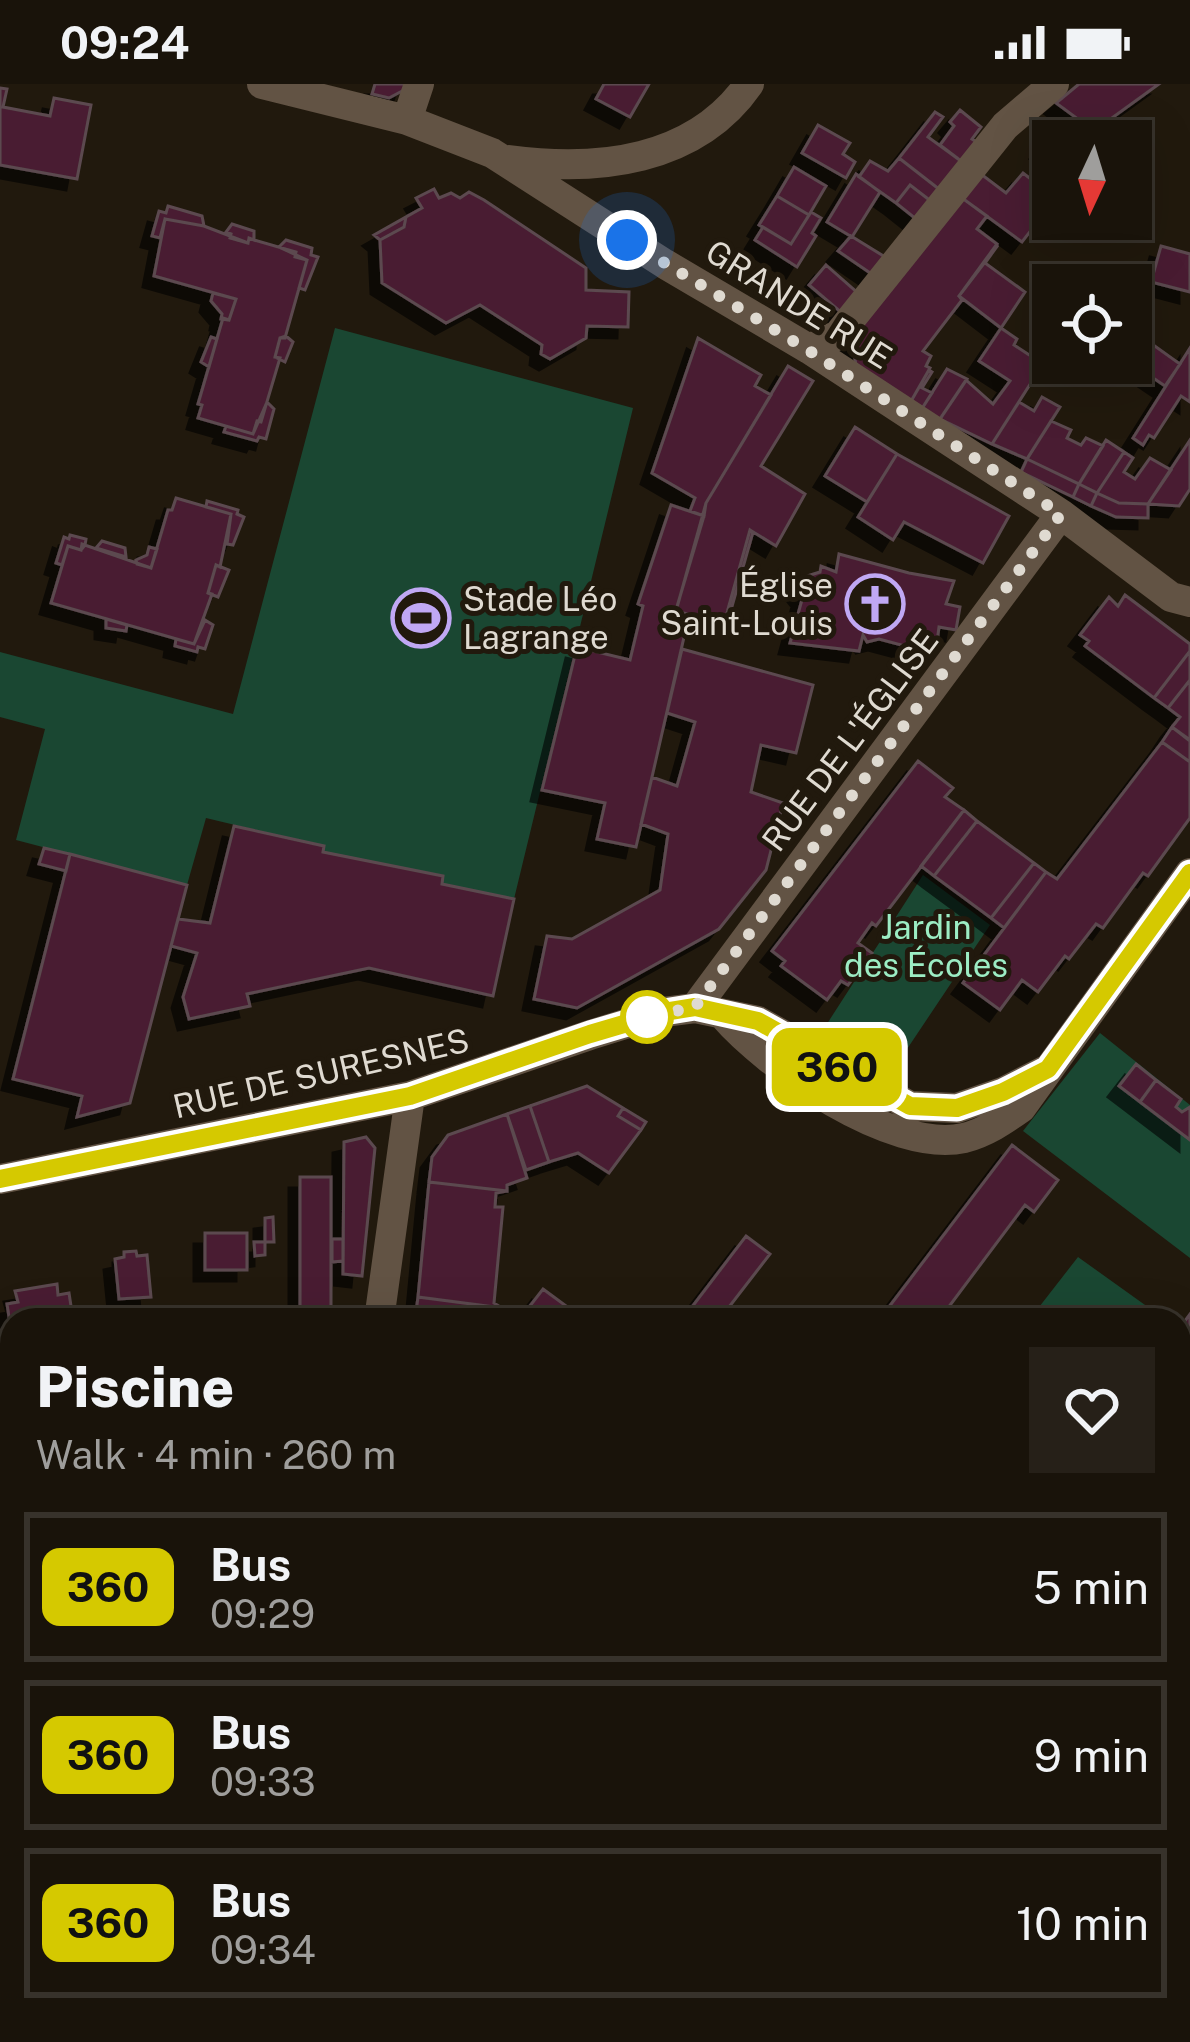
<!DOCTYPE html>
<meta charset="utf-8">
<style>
:root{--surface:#19130a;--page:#262018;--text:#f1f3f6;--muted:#9f9e9c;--line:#37322b}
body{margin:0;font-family:"Public Sans",sans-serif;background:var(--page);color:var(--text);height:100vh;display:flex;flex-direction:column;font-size:45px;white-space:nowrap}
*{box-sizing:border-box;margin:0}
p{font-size:39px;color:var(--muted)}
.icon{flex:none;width:66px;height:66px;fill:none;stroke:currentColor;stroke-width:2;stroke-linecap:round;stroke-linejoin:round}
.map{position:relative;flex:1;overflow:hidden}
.details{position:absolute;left:0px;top:1224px;width:1191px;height:735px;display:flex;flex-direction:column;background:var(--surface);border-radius:36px 36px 0 0;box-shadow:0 12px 48px #0002,0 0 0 3px var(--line)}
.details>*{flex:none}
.badge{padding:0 24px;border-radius:18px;font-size:42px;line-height:78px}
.needle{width:78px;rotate:184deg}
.fabs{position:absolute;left:1032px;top:36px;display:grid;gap:24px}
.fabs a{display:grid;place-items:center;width:120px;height:120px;border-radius:0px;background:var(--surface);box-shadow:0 12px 48px #0002,0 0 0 3px var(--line);font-size:60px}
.you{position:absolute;width:60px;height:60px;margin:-30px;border:9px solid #fff;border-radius:50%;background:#1a73e8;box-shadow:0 0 0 18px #1a73e833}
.map>.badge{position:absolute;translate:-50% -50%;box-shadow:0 0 0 6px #fff}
.round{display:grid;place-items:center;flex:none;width:126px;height:126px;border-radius:0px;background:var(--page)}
.overview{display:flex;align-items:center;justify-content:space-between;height:204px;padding:0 36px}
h1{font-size:57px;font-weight:800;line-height:90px}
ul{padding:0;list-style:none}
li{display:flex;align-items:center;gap:36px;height:150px;margin:0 24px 18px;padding:0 12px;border:6px solid var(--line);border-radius:0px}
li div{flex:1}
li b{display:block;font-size:45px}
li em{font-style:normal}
li .badge{min-width:132px;font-weight:700;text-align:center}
.status{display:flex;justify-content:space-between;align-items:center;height:84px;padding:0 60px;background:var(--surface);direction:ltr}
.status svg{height:33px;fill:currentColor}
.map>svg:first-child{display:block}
</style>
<div class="status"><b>09:24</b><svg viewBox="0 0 49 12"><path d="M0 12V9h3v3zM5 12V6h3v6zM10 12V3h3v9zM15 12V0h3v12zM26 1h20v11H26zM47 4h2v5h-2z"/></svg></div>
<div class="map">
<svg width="1190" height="1958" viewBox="0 0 1190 1958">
<defs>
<filter id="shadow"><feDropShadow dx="-11" dy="11" stdDeviation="0" flood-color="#0009"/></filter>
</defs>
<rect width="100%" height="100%" fill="#21190d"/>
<path fill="#1a4732" d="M335 244 633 324 514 815 442 800 443 791 323 768V762L206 734 187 801 16 756 45 645 0 633V568L233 630Z
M923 791 990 841 893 986 823 946Z
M1100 949 1190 1021V1174L1023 1047Z
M1078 1173 1166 1236H1029Z"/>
<path fill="#491f31" stroke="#5b4a50" stroke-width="3" filter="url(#shadow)" d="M375 0H406L404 6 389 14 372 10Z
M604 0H649L630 33 596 15Z
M1079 0H1159L1094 47 1056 19Z
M0 4 7 5 3 23 50 32 54 14 91 21 77 95 0 81Z
M960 26 981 43 972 55 980 60 965 80 940 61 954 42 950 38Z
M935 28 943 33 928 53 965 80 944 109 899 74Z
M818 41 850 59 843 70 855 78 846 94 802 69Z
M1057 43 1075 57H1053V74L1041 64Z
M899 74 944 109 936 121 910 101 896 119 859 93 870 77 888 87Z
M794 83 826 102 809 131 777 112Z
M1023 89 1053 112V118L1022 158 962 114 981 90 1006 109Z
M856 90 880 108 852 153 827 138Z
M910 101 936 121 921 139 896 119Z
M434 105 439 114 451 109 460 114 469 108 484 116 586 184V206L629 208 628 243 587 242 586 254 550 275 541 270 542 261 480 221 446 239 382 199 380 156 404 143 406 133 422 124 416 114Z
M777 112 809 131 791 160 759 141Z
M962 114 987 132 977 145 997 160 959 212 962 216 923 267 931 272 926 282 930 284 910 319 857 286 851 254Z
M168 122 202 132 204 142 165 135 160 154 152 152 159 127 166 129Z
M811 128 821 134 812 149 816 152 797 183 755 156 763 143 791 160Z
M406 133 404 143 380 156 374 151Z
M165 135 204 142 248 159 249 154 254 156 296 168 295 173 307 176 285 254H280L275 273 280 274 261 338 257 337 253 350 198 334 202 321 198 320 223 234 229 236 236 215 154 192Z
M232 140 254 147V156L249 154 248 159 230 154 231 150 226 148Z
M851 152 890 176 876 193 838 167Z
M286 156 312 164 311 171 318 173 305 206 299 204 307 176 279 163Z
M998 161 985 179 1025 208 1001 244 959 212Z
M1161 162 1190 170V208L1151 198Z
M826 181 860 211 843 230 809 201Z
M213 209 236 215 229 236 221 235 222 230 211 217Z
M1001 244 1017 255 1014 261 1043 280 992 360 940 335 966 296 993 320 1010 297 979 277Z
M1131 245 1180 280 1165 302 1131 279Z
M286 252 293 258 285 278 275 273 280 254Z
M211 253 217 255 209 283 201 278Z
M698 254 761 291 755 302 771 311 706 419 704 432 690 427 695 414 652 389Z
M1190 264V318L1181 312 1154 354 1149 351 1143 361 1133 354Z
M788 282 813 297 761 382 805 410 776 462 750 446 724 540 676 527 706 419Z
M947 285 967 295 940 335 921 326Z
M929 286 932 288 922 304 932 309 921 326 910 319Z
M1042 313 1060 323 1027 375 992 360 1019 318 1034 327Z
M267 318 274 325 266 355 259 353 257 357 224 348 226 342 253 350Z
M1051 337 1071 346 1067 354 1081 361 1086 354 1103 362 1079 400 1027 375Z
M855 343 897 370 867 418 825 392Z
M1106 356 1124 368 1097 409 1079 400Z
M1190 356V405L1179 422 1148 420Z
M1124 368 1133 374 1124 388 1135 395 1150 374 1171 386 1148 420 1119 419 1097 409Z
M897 370 1009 432 983 479 904 438 893 456 858 433Z
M1027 375 1079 400 1073 413 1021 388Z
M1079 400 1097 409 1091 422 1073 413Z
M1097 409 1119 419 1148 420V434L1116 433 1091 422Z
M176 414 231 430 220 483 216 481 208 509 212 510 194 560 51 519 68 462 81 466 82 460 151 484 168 426H172Z
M207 417 238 426 237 430 244 433 233 461 227 460 231 430 206 423Z
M671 421 704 432 673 536 687 540 636 763 597 755 605 719 542 706 577 563 630 576 643 522 638 520Z
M750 446 753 448 731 526 728 525Z
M70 451 86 455 85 461 81 466 68 462 62 481 56 479 64 453 69 455Z
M102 457 125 464 126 473 96 464Z
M149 463 157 465 151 484 137 480 136 476 147 471Z
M839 470 909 489 954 497 946 520 960 523 956 546 939 543 936 566 931 569 879 555 867 558 863 551 859 567 790 559 803 512 799 507 804 508 807 496 804 493 820 488 821 482 836 488Z
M216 481 229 486 218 513 208 509Z
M1125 511 1190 560V567L1154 614 1085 562 1089 557 1080 551 1109 513 1118 522Z
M106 535 127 541 126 547 106 544Z
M205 536 213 541 205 565 198 563 197 568 175 562 176 555 194 560Z
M682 565 813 601 796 669 761 661 751 708 783 719 766 786 719 845 577 924 534 915 547 852 572 855 660 806 668 750 641 740 652 693 677 702 695 638 667 629Z
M1190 567V596L1168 624 1154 614Z
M1190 596V656L1172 643 1180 633 1168 624Z
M1172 643 1190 657V678L1162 658Z
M1162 658 1190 678V734L1148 792 1143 789 1103 844 1096 840 1069 875 1065 872 1038 908 1022 896 1000 926 963 899 1046 788 1057 795Z
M918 677 953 704 945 713 964 726 876 842 872 839 858 859 872 869 848 901 841 897 827 916 781 882 785 877 772 867Z
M964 726 977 737 934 792 921 782Z
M977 737 1034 779 991 834 934 792Z
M234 742 324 762 323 768 443 792 442 800 514 815 493 912 369 884 247 910 250 922 189 935 183 913 197 869 171 862 178 835 210 839Z
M44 764 70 770 66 787 39 780Z
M70 770 187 801 130 1019 77 1033 82 1012 13 995Z
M1034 779 1046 788 1004 844 991 834Z
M1136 980 1156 996 1140 1018 1119 1002Z
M1156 996 1181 1015 1176 1023 1182 1028 1190 1023V1056L1140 1018Z
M587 1002 623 1024 618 1032 641 1046 609 1089 578 1069 549 1078 530 1022Z
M530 1022 549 1078 526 1086 507 1030Z
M623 1024 646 1038 641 1046 618 1032Z
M507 1030 527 1094 507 1101V1107L429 1098 432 1073 448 1051Z
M366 1053 375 1064 362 1192 343 1190 344 1058Z
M1012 1061 1058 1096 1034 1128 1025 1121 939 1236H879Z
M300 1093H331V1228L341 1229V1236H300Z
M429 1098 507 1107 496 1109 495 1123H503L494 1219 502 1224 418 1213Z
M273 1133 274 1158H265V1134Z
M205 1149H247V1186H205Z
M746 1152 770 1170 719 1236H682Z
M332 1155H343V1177L332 1178Z
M254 1158H265V1171L255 1172Z
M136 1167 137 1172 147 1171 151 1213 119 1215 115 1175 124 1173V1168Z
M57 1200 58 1211 69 1209 71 1222 61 1225 62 1234 9 1233 7 1220 18 1218 15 1207Z
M543 1205 573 1227 571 1230 579 1236H519Z
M418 1213 502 1224 508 1228 503 1236H415Z
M1190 1230V1310L1179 1325V1245Z
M1179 1369 1190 1377V1397L1179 1388Z
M1190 1567V1631L1179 1634V1582Z
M1179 1747 1190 1752V1790L1179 1784Z
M102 1947H194L183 1954 180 1949 170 1955 171 1958H134L114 1955Z
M787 1947H821L838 1958H780Z
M855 1947H868L885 1958H848Z
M1089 1947 1110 1958H1090L1085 1955Z
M1089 1947H1139L1159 1958H1110Z"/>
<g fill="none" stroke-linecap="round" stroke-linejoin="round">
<path stroke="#625344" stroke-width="30" d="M262 0 407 36 492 69 665 180 809 265 1061 430 1171 513 1190 518
M407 36 419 0
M509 76C597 88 695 78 749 0
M809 265 838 251 1005 42 1054 0
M695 924 1061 430
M723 931C768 983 892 1070 964 1054 985 1049 1004 1036 1021 1024L1190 789
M0 1095 410 1012 590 951 664 928 695 924 758 937 910 1022 957 1024 1003 1008 1048 985
M379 1236 410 1012
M0 1629V1642
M1179 1681 1190 1685
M236 1958 245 1947
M582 1958 587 1947"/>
</g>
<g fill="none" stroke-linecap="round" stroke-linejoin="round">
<g stroke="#fff" stroke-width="27">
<path id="line" d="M0 1095 410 1012 590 950 664 928 695 923 758 937 910 1022 957 1024 1003 1008 1048 985 1190 789"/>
</g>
<use href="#line" stroke="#d5c900" stroke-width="18"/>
<path stroke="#dfdad1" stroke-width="12" stroke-dasharray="0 21.6" d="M627 156 808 266 1061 430 695 923 647 933"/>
</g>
<defs>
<g id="church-ring" transform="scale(3)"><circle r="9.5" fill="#21190d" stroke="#c0a8f4" stroke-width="1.5"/><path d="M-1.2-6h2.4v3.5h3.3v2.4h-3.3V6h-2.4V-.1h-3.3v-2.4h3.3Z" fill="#c0a8f4"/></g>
<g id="stadium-ring" transform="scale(3)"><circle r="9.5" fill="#21190d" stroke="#c0a8f4" stroke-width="1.5"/><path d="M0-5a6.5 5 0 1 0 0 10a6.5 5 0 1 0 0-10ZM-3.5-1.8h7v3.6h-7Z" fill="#c0a8f4"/></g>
</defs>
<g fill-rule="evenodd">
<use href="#church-ring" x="875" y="520"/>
<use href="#stadium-ring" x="421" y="534"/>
</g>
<circle fill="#fff" stroke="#d5c900" stroke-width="6" cx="647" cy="933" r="24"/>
<g text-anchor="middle" stroke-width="10" stroke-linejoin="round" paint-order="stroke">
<g font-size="33" fill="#dfdad1" stroke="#21190d">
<text transform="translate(799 220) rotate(32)" y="12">GRANDE RUE</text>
<text transform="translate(850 656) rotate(-53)" y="12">RUE DE L'ÉGLISE</text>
<text transform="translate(321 989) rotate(-13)" y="12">RUE DE SURESNES</text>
</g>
<g font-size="33" fill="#dfdad1" stroke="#21190d" text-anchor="end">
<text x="833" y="513">Église<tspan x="833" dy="38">Saint-Louis</tspan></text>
<text x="463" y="527" text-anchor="start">Stade Léo<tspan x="463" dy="38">Lagrange</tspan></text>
</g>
<g font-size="33" fill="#9cedc4" stroke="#21190d">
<text x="926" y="855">Jardin<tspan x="926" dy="38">des Écoles</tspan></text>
</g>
</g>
</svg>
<div class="fabs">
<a><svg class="needle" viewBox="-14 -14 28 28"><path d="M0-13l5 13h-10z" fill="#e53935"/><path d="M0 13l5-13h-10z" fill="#9f9e9c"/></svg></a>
<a><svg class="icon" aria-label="locate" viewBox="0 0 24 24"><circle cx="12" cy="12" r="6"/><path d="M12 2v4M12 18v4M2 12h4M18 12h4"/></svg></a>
</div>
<div class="you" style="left:627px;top:156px"></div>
<b class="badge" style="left:837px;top:983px;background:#d5c900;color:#111">360</b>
<section class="details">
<div class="overview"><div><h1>Piscine</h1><p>Walk · 4 min · 260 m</p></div><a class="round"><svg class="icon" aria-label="heart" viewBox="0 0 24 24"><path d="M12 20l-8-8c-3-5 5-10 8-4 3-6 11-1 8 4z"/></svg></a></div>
<ul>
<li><span class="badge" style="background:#d5c900;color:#111">360</span><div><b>Bus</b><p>09:29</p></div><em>5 min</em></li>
<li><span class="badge" style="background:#d5c900;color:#111">360</span><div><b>Bus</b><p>09:33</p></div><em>9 min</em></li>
<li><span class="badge" style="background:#d5c900;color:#111">360</span><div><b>Bus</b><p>09:34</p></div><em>10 min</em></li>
</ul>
</section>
</div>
